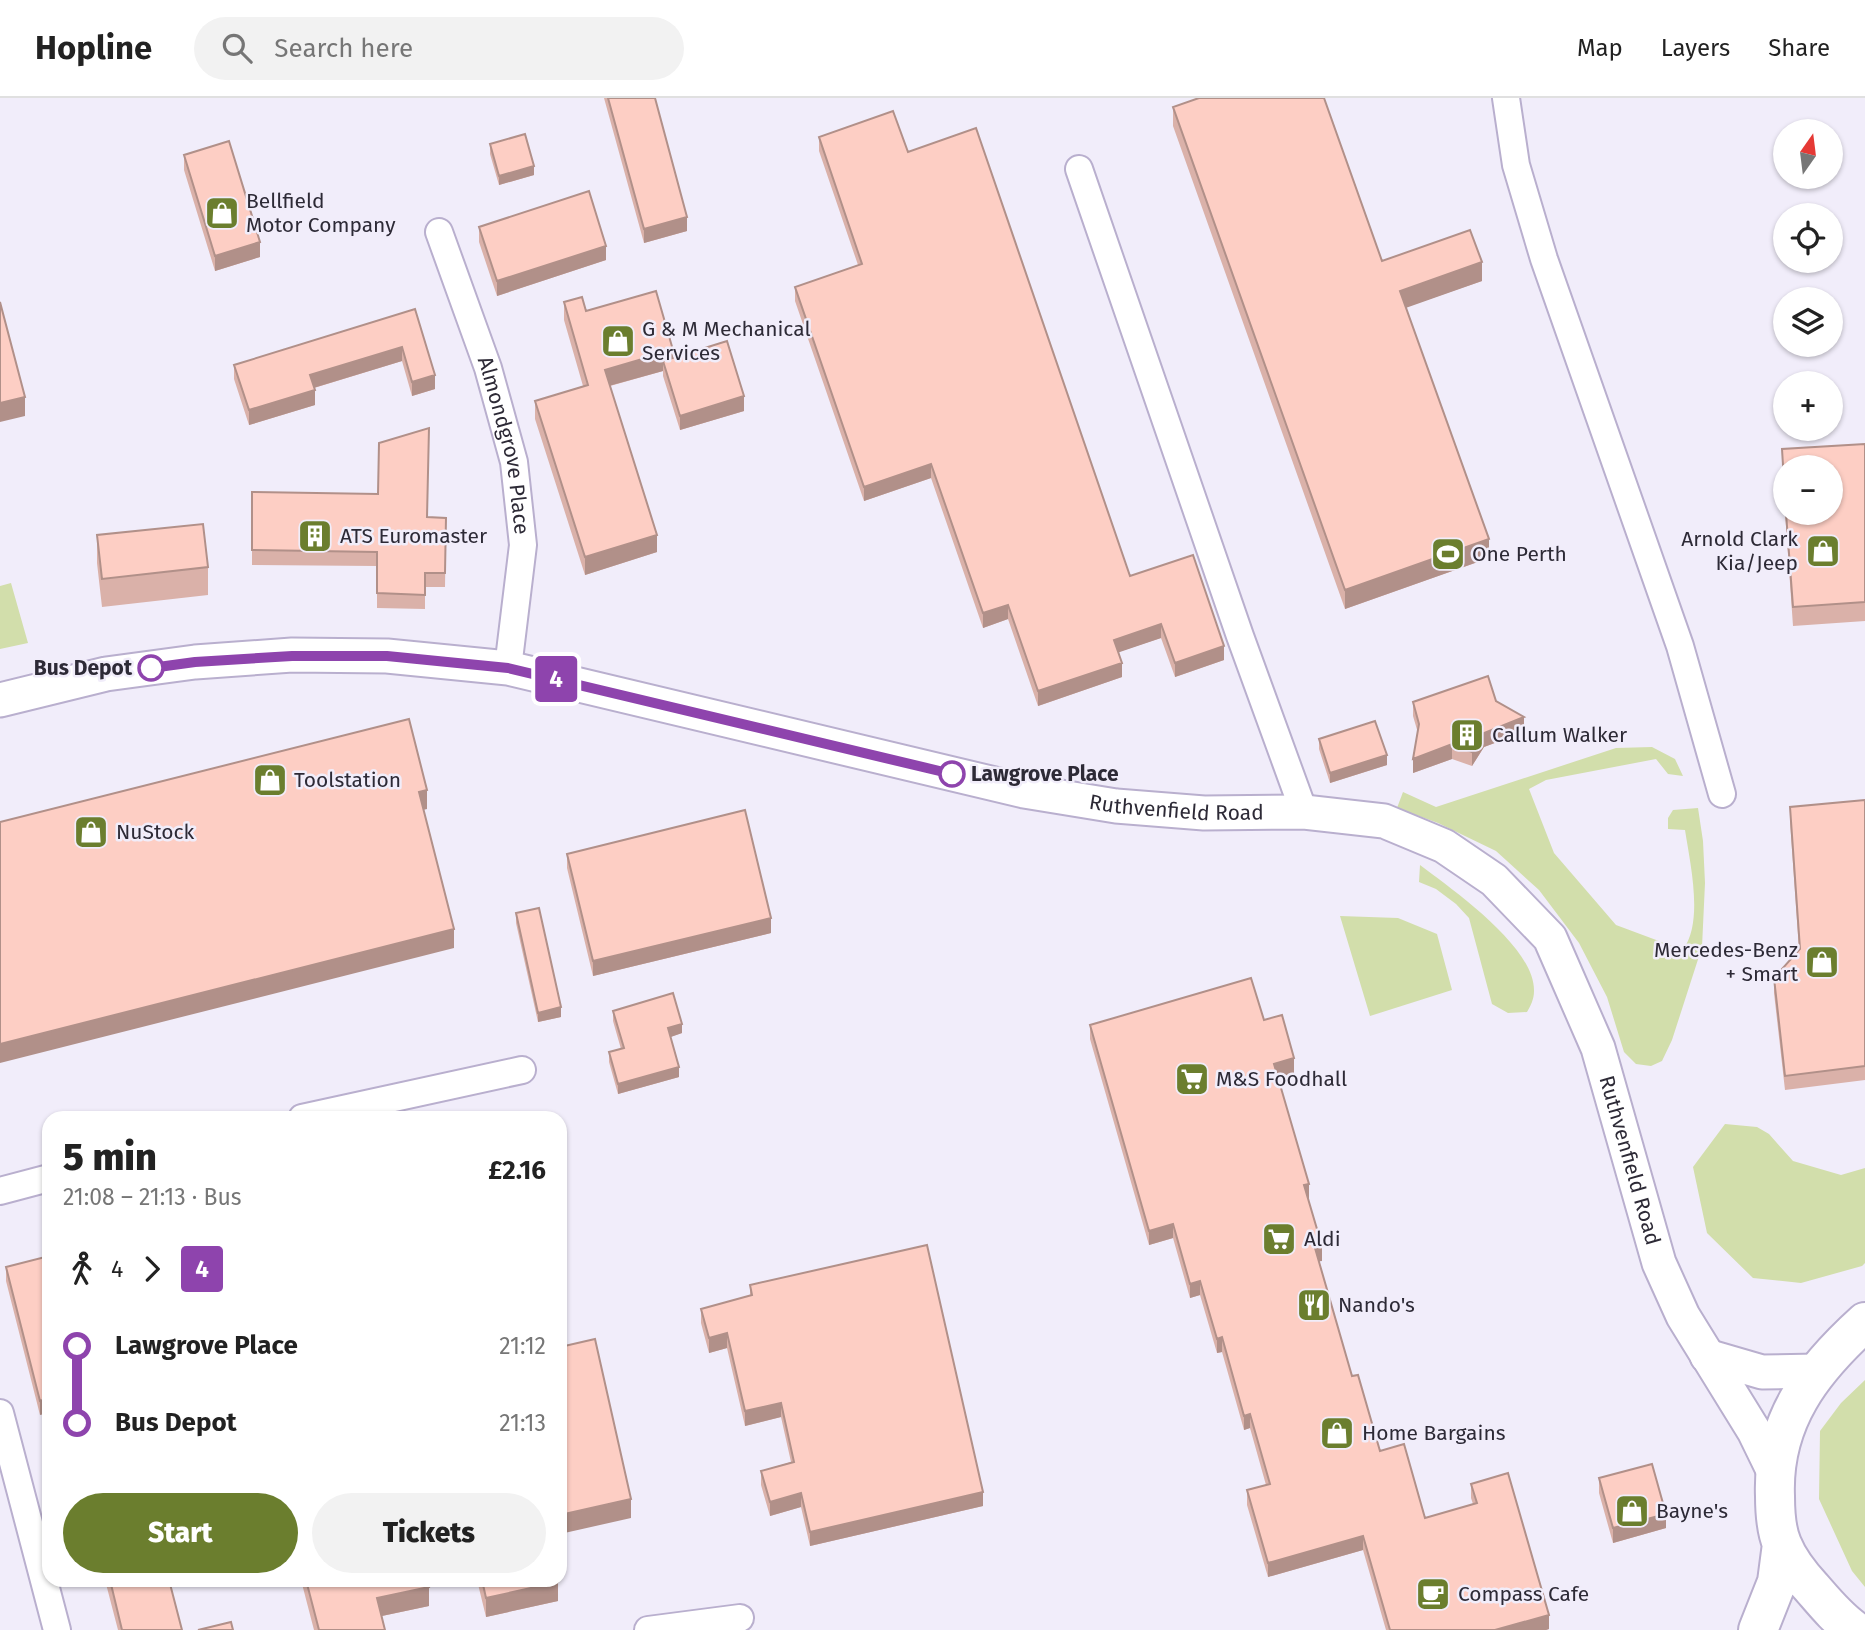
<!DOCTYPE html>
<meta charset="utf-8">
<style>
:root{--surface:#fff;--page:#f2f2f2;--text:#222;--muted:#767676;--line:#e0e0e0;--accent:#6b7e2e}
body{margin:0;font-family:"Fira Sans",sans-serif;background:var(--page);color:var(--text);height:100vh;display:flex;flex-direction:column;font-size:26px;white-space:nowrap}
*{box-sizing:border-box;margin:0}
p{font-size:23px;color:var(--muted)}
.icon{flex:none;width:38px;height:38px;fill:none;stroke:currentColor;stroke-width:2;stroke-linecap:round;stroke-linejoin:round}
.map{position:relative;flex:1;overflow:hidden}
.panel{position:absolute;left:42px;top:1013px;width:525px;height:476px;display:flex;flex-direction:column;background:var(--surface);border-radius:21px;box-shadow:0 2px 5px #0004}
.panel>*{flex:none}
.badge{padding:0 14px;border-radius:5px;font-size:24px;line-height:46px}
.needle{width:46px;rotate:14deg}
.tools{position:absolute;left:1773px;top:21px;display:grid;gap:14px}
.tools a{display:grid;place-items:center;width:70px;height:70px;border-radius:50%;background:var(--surface);box-shadow:0 2px 5px #0004;font-size:35px}
.map>.badge{position:absolute;translate:-50% -50%;box-shadow:0 0 0 4px #fff}
.legs{display:flex;align-items:center;gap:10px;height:77px;padding:0 21px;font-size:23px}
.legs p{margin-inline-start:auto}
.head{display:flex;align-items:center;justify-content:space-between;height:119px;padding:0 21px}
h1{font-size:38px;font-weight:800;line-height:52px}
.action{display:flex;gap:14px;margin-top:auto;padding:14px 21px}
.action a{flex:1;height:80px;border-radius:42px;background:var(--accent);color:#fff;font-size:28px;font-weight:800;line-height:80px;text-align:center}
.action a+a{background:var(--page);color:var(--text)}
ul{padding:0 21px;list-style:none}
li{display:flex;align-items:center;gap:24px;height:77px;font-size:26px}
li i{display:grid;place-items:center;width:10px;height:100%;margin:0 9px;background:currentColor}
li i::after{content:'';width:18px;height:18px;margin:-9px;border:5px solid;border-radius:50%;background:var(--surface)}
li p{margin-inline-start:auto}
li:first-child i{background:linear-gradient(#0000 50%,currentColor 0)}
li:last-child i{background:linear-gradient(currentColor 50%,#0000 0)}
header{display:flex;align-items:center;gap:42px;box-sizing:border-box;height:98px;padding:0 35px;background:var(--surface);border-bottom:2px solid var(--line)}
header strong{font-size:33px}
nav{display:flex;gap:38px;margin-inline-start:auto;font-size:24px}
.search{width:490px;height:63px;background:var(--page);display:flex;align-items:center;gap:18px;box-sizing:border-box;padding:0 24px;border-radius:38px;color:var(--muted);font-size:26px}
.map>svg:first-child{display:block}
</style>
<header>
<strong>Hopline</strong>
<div class="search"><svg class="icon" aria-label="search" viewBox="0 0 24 24"><circle cx="10" cy="10" r="6"/><path d="M15 15l6 6"/></svg>Search here</div>
<nav><a>Map</a><a>Layers</a><a>Share</a></nav>
</header>
<div class="map">
<svg width="1865" height="1532" viewBox="0 0 1865 1532">
<rect width="100%" height="100%" fill="#f1edfa"/>
<path fill="#d2deab" d="M11 485 28 545 0 551V488Z
M1652 649 1675 661 1683 678 1668 676 1656 661 1546 682 1529 691 1554 755 1616 827 1683 852C1704 823 1690 765 1685 732L1668 731V720L1673 712 1698 710 1703 743 1705 785 1702 849 1672 942 1662 963 1651 968 1636 966 1624 954 1607 899 1579 845 1539 792 1496 753 1438 725 1397 710 1403 694 1436 709 1616 650Z
M1420 767C1453 792 1535 849 1534 893 1534 901 1531 907 1527 914L1508 915 1492 906 1469 820 1456 806 1436 791 1419 784Z
M1340 818 1398 820 1437 836 1452 892 1370 918Z
M1725 1026 1757 1029 1769 1036 1793 1063 1841 1077 1865 1070V1165L1862 1168 1801 1185 1753 1180 1707 1135 1693 1069Z
M1865 1282V1489L1852 1473 1819 1401 1820 1333 1841 1305Z"/>
<g fill="none" stroke-linecap="round" stroke-linejoin="round">
<g stroke="#b9afce" stroke-width="30">
<g id="minor">
<path d="M1506 0 1516 67 1544 161 1680 548 1722 696"/>
<path d="M1079 71 1240 538 1304 714"/>
<path id="s1" d="M439 134 488 270 514 364 523 447 508 570"/>
<path d="M302 1020 522 972"/>
<path d="M0 1093 49 1080"/>
<path d="M0 1315 57 1532"/>
<path d="M648 1532 740 1520"/>
</g>
</g>
<g stroke="#b9afce" stroke-width="37">
<g id="tertiary">
<path id="s2" d="M0 602 106 576 195 564 292 557 387 558 508 570 1024 693 1116 708 1204 715 1304 714 1384 723 1444 748 1494 782 1550 840 1598 950 1659 1165 1683 1218 1754 1333 1774 1374"/>
<path d="M1707 1258 1762 1274 1817 1273"/>
</g>
</g>
<g stroke="#b9afce" stroke-width="42">
<path id="trunk" d="M1758 1532 1777 1484 1782 1446
M1854 1532C1837 1520 1825 1505 1812 1490 1801 1478 1788 1461 1782 1446 1776 1432 1775 1413 1775 1398 1772 1323 1812 1272 1865 1224"/>
</g>
<use href="#minor" stroke="#fff" stroke-width="26"/>
<use href="#tertiary" stroke="#fff" stroke-width="33"/>
<use href="#trunk" stroke="#fff" stroke-width="38"/>
</g>
<path fill="#dab1a9" fill-rule="evenodd" d="M604 0H655L687 133 644 145Z
M1173 9 1382 163 1482 183 1406 209 1489 460 1345 511 1173 28Z
M819 39 908 54 1130 478 1224 562 1175 579 1161 540 1118 554 1122 579 1038 608 1008 521 983 530 931 380 864 403 795 203V189L858 167 819 53Z
M490 46 534 77 499 87 490 56Z
M184 57 260 159 215 173 184 72Z
M479 129 606 162 497 198 479 144Z
M564 204 586 213 673 260 744 313 680 332 663 278V273L610 288 657 454 585 477 535 321V303L583 288 564 222Z
M415 211 435 291 412 298 402 263 314 290 315 307 249 327 234 281V267Z
M1865 346V523L1793 528 1782 371V351ZM1785 369 1830 415H1785Z
M252 394 428 419 446 420 445 489H425V511L377 510V468L252 467Z
M97 437 208 469V497L102 509 97 465Z
M1496 603 1524 634 1484 649 1472 668 1452 661 1413 675 1418 635 1413 618V604Z
M1319 641 1387 667 1330 685 1319 651Z
M1865 702V982L1785 992 1774 895V880L1799 852 1790 723V709Z
M567 756 771 835 593 878 567 770Z
M516 815 561 919 538 924 516 825Z
M613 913 682 935 670 939 679 979 618 996 609 964V954L621 951 613 923Z
M1264 922 1294 975 1278 979 1309 1100H1308L1322 1163H1319L1352 1278 1380 1353 1425 1420 1473 1406 1471 1400V1386L1549 1531 1546 1532H1386L1363 1452 1268 1479 1247 1407V1392L1266 1387 1250 1330 1244 1332 1222 1254 1217 1255 1200 1197 1190 1200 1173 1140 1149 1147 1090 941V927Z
M49 1158 40 1317 6 1183V1169Z
M750 1187 983 1408 810 1448 801 1409 770 1418 761 1387V1373L791 1364 781 1319 745 1328 727 1250 709 1255 701 1225V1211L750 1198Z
M1599 1380 1666 1430 1613 1445 1599 1395Z
M105 1482H169L182 1532H118Z
M301 1482H427L429 1508 382 1518 385 1532H314Z
M477 1482H558V1503L486 1519Z"/>
<path fill="#b19089" d="M534 68V77L499 87V78Z
M687 119V133L644 145V131Z
M260 144V159L215 173V158Z
M606 148V162L497 198V183Z
M1482 164V183L1400 212V193Z
M402 249V263L310 291V277Z
M673 252V270L663 263V273L605 289V272Z
M435 277V291L412 298V284Z
M315 292V307L249 327V312Z
M744 298V313L680 332V318Z
M25 299V318L0 324V305Z
M931 366V380L864 403V389Z
M657 437V454L585 477V459Z
M1489 441V460L1345 511V492Z
M1008 507V521L983 530V515Z
M1161 526V540L1114 556V542Z
M1224 548V562L1175 579V565Z
M1122 565V579L1038 608V593Z
M1524 619V634L1484 649 1472 668V654L1484 635Z
M1452 646V661L1413 675V661Z
M1387 657V667L1330 685V675Z
M427 692V711L419 713V694Z
M771 820V835L593 878V863Z
M454 831V850L0 965V946Z
M561 909V919L538 924V915Z
M682 926V935L668 940V930Z
M1294 960V975L1274 981V966Z
M679 969V979L618 996V986Z
M1309 1086V1100L1304 1101V1087Z
M1173 1126V1140L1149 1147V1133Z
M1322 1148V1163L1315 1164V1150Z
M1200 1183V1197L1190 1200V1186Z
M727 1235V1250L709 1255V1240Z
M1222 1239V1254L1217 1255V1241Z
M49 1300V1315L40 1317V1303Z
M781 1305V1319L745 1328V1313Z
M1250 1316V1330L1244 1332V1318Z
M983 1394V1408L810 1448V1434Z
M801 1395V1409L770 1418V1404Z
M631 1401V1420L560 1436V1417Z
M1666 1416V1430L1613 1445V1430Z
M1363 1438V1452L1268 1479V1465Z
M558 1484V1503L486 1519V1500Z
M429 1489V1508L377 1519V1500Z
M1549 1517V1531L1546 1532H1495Z"/>
<path fill="#fdcec4" stroke="#b19089" stroke-width="2" d="M608 0H655L687 119 644 131Z
M1199 0H1324L1382 163 1470 132 1482 164 1400 193 1489 441 1345 492 1173 9Z
M893 13 908 54 976 30 1130 478 1193 457 1224 548 1175 565 1161 526 1114 542 1122 565 1038 593 1008 507 983 515 931 366 864 389 795 189 862 166 819 39Z
M525 36 534 68 499 78 490 46Z
M229 43 260 144 215 158 184 57Z
M589 93 606 148 497 183 479 129Z
M656 193 673 252 605 272 657 437 585 459 535 303 588 287 564 204 582 199 586 213Z
M0 204 25 299 0 305Z
M415 211 435 277 412 284 402 249 310 277 315 292 249 312 234 267Z
M727 243 744 298 680 318 663 263Z
M429 330 427 419 446 420 445 475H425V497L377 495V454L252 452V394L378 396 379 345Z
M1865 346V504L1793 509 1786 415H1830V369H1785V400L1782 351Z
M203 426 208 469 102 481 97 437Z
M1488 578 1496 603 1524 619 1484 635 1472 654 1452 646 1413 661 1419 626 1413 604Z
M409 621 427 692 419 694 454 831 0 946V724Z
M1375 623 1387 657 1330 675 1319 641Z
M1865 702V968L1785 978 1774 880 1800 851 1790 709Z
M745 712 771 820 593 863 567 756Z
M539 810 561 909 538 915 516 815Z
M1251 880 1264 922 1282 917 1294 960 1274 966 1309 1086 1304 1087 1322 1148 1315 1150 1352 1278 1358 1277 1380 1353 1404 1346 1425 1420 1477 1405 1471 1386 1508 1375 1549 1517 1495 1532H1390L1363 1438 1268 1465 1247 1392 1270 1386 1250 1316 1244 1318 1222 1239 1217 1241 1200 1183 1190 1186 1173 1126 1149 1133 1090 927Z
M673 895 682 926 668 930 679 969 618 986 609 954 624 950 613 913Z
M927 1147 983 1394 810 1434 801 1395 770 1404 761 1373 794 1364 781 1305 745 1313 727 1235 709 1240 701 1211 752 1197 750 1187Z
M49 1158V1300L40 1303 6 1169Z
M595 1241 631 1401 560 1417V1249Z
M1652 1366 1666 1416 1613 1430 1599 1380Z
M110 1482H169L182 1532H122Z
M306 1482H427L429 1489 377 1500 385 1532H319Z
M482 1482H558V1484L486 1500Z
M231 1524 233 1532H198Z"/>
<g fill="none" stroke-linecap="round" stroke-linejoin="round">
<g stroke="#fff" stroke-width="16">
<path id="line-1" d="M151 570 195 564 292 558H387L508 570 952 676"/>
</g>
<use href="#line-1" stroke="#8e44ad" stroke-width="10"/>
</g>
<defs>
<g id="shop-square" transform="scale(1.75)"><rect x="-9" y="-9" width="18" height="18" rx="4" fill="#6b7e2e" stroke="#f1edfa"/><path d="M-5-2.5h2.3a2.7 3.5 0 0 1 5.4 0H5L5.5 6h-11ZM-1.5-2.5h3a1.5 2.3 0 0 0-3 0Z" fill="#fff"/></g>
<g id="building-square" transform="scale(1.75)"><rect x="-9" y="-9" width="18" height="18" rx="4" fill="#6b7e2e" stroke="#f1edfa"/><path d="M-4-6H4V6H1V3H-1V6H-4ZM-2.5-4.3h1.7v1.8h-1.7ZM.8-4.3h1.7v1.8H.8ZM-2.5-1h1.7V.8h-1.7ZM.8-1h1.7V.8H.8Z" fill="#fff"/></g>
<g id="stadium-square" transform="scale(1.75)"><rect x="-9" y="-9" width="18" height="18" rx="4" fill="#6b7e2e" stroke="#f1edfa"/><path d="M0-5a6.5 5 0 1 0 0 10a6.5 5 0 1 0 0-10ZM-3.5-1.8h7v3.6h-7Z" fill="#fff"/></g>
<g id="supermarket-square" transform="scale(1.75)"><rect x="-9" y="-9" width="18" height="18" rx="4" fill="#6b7e2e" stroke="#f1edfa"/><path d="M-6-5.5h2.5l.6 2H6L4.5 2H-2.5L-4.4-4H-6ZM-1.5 3.2a1.3 1.3 0 1 0 .1 0ZM3 3.2a1.3 1.3 0 1 0 .1 0Z" fill="#fff"/></g>
<g id="restaurant-square" transform="scale(1.75)"><rect x="-9" y="-9" width="18" height="18" rx="4" fill="#6b7e2e" stroke="#f1edfa"/><path d="M-5-6h1v4h1v-4h1v4h1v-4h1v5L-1.5 .5V6h-2V.5L-5-1ZM5-6V6H3V1.5H1.5Q1.5-4 5-6Z" fill="#fff"/></g>
<g id="cafe-square" transform="scale(1.75)"><rect x="-9" y="-9" width="18" height="18" rx="4" fill="#6b7e2e" stroke="#f1edfa"/><path d="M-5.5-4.5H6V0H3Q3 3.5 0 3.5H-2.5Q-5.5 3.5-5.5 0ZM3-3.2v2h1.7v-2ZM-6 4.5H4V6H-6Z" fill="#fff"/></g>
</defs>
<g fill-rule="evenodd">
<use href="#shop-square" x="222" y="115"/>
<use href="#shop-square" x="618" y="243"/>
<use href="#building-square" x="315" y="438"/>
<use href="#shop-square" x="1823" y="453"/>
<use href="#stadium-square" x="1448" y="456"/>
<use href="#building-square" x="1467" y="637"/>
<use href="#shop-square" x="270" y="682"/>
<use href="#shop-square" x="91" y="734"/>
<use href="#shop-square" x="1822" y="864"/>
<use href="#supermarket-square" x="1192" y="981"/>
<use href="#supermarket-square" x="1279" y="1141"/>
<use href="#restaurant-square" x="1314" y="1207"/>
<use href="#shop-square" x="1337" y="1335"/>
<use href="#shop-square" x="1632" y="1413"/>
<use href="#cafe-square" x="1433" y="1496"/>
</g>
<g fill="#fff" stroke="#8e44ad" stroke-width="3.5">
<circle cx="151" cy="570" r="12"/>
<circle cx="952" cy="676" r="12"/>
</g>
<g text-anchor="middle" stroke-width="5" stroke-linejoin="round" paint-order="stroke">
<g font-size="21" fill="#2d2a36" stroke="#f1edfa" text-anchor="start">
<text x="246" y="110">Bellfield<tspan x="246" dy="24">Motor Company</tspan></text>
<text x="642" y="238">G &amp; M Mechanical<tspan x="642" dy="24">Services</tspan></text>
<text x="340" y="445">ATS Euromaster</text>
<text x="1798" y="448" text-anchor="end">Arnold Clark<tspan x="1798" dy="24">Kia/Jeep</tspan></text>
<text x="1472" y="463">One Perth</text>
<text x="1492" y="644">Callum Walker</text>
<text x="294" y="689">Toolstation</text>
<text x="116" y="741">NuStock</text>
<text x="1798" y="859" text-anchor="end">Mercedes-Benz<tspan x="1798" dy="24">+ Smart</tspan></text>
<text x="1216" y="988">M&amp;S Foodhall</text>
<text x="1304" y="1148">Aldi</text>
<text x="1338" y="1214">Nando's</text>
<text x="1362" y="1342">Home Bargains</text>
<text x="1656" y="1420">Bayne's</text>
<text x="1458" y="1503">Compass Cafe</text>
</g>
<g font-size="21" fill="#2d2a36" stroke="#f1edfa">
<text dy="7" stroke="none"><textPath href="#s1" startOffset="224">Almondgrove Place</textPath></text>
<text dy="7" stroke="none"><textPath href="#s2" startOffset="1197">Ruthvenfield Road</textPath></text>
<text dy="7" stroke="none"><textPath href="#s2" startOffset="1848">Ruthvenfield Road</textPath></text>
</g>
<g font-size="21" font-weight="bold" fill="#2d2a36" stroke="#f1edfa" text-anchor="end">
<text x="132" y="577">Bus Depot</text>
<text x="971" y="683" text-anchor="start">Lawgrove Place</text>
</g>
</g>
</svg>
<div class="tools">
<a><svg class="needle" viewBox="-14 -14 28 28"><path d="M0-13l5 13h-10z" fill="#e53935"/><path d="M0 13l5-13h-10z" fill="#767676"/></svg></a>
<a><svg class="icon" aria-label="locate" viewBox="0 0 24 24"><circle cx="12" cy="12" r="6"/><path d="M12 2v4M12 18v4M2 12h4M18 12h4"/></svg></a>
<a><svg class="icon" aria-label="layers" viewBox="0 0 24 24"><path d="M12 4l9 5-9 5-9-5zM3 14l9 5 9-5"/></svg></a>
<a>+</a>
<a>−</a>
</div>
<b class="badge" style="left:556px;top:581px;background:#8e44ad;color:#fff">4</b>
<section class="panel">
<div class="head"><div><h1>5 min</h1><p>21:08 – 21:13 · Bus</p></div><b>£2.16</b></div>
<div class="legs"><svg class="icon" aria-label="walk" viewBox="0 0 24 24"><circle cx="13" cy="4" r="2"/><path d="M13 8l-2 6 4 7M11 14l-3 7M7 12l3-4h3l4 4"/></svg>4<svg class="icon" aria-label="forward" viewBox="0 0 24 24"><path d="M9 5l7 7-7 7"/></svg><b class="badge" style="background:#8e44ad;color:#fff">4</b></div>
<ul>
<li><i style="color:#8e44ad"></i><b>Lawgrove Place</b><p>21:12</p></li>
<li><i style="color:#8e44ad"></i><b>Bus Depot</b><p>21:13</p></li>
</ul>
<div class="action"><a>Start</a><a>Tickets</a></div>
</section>
</div>
